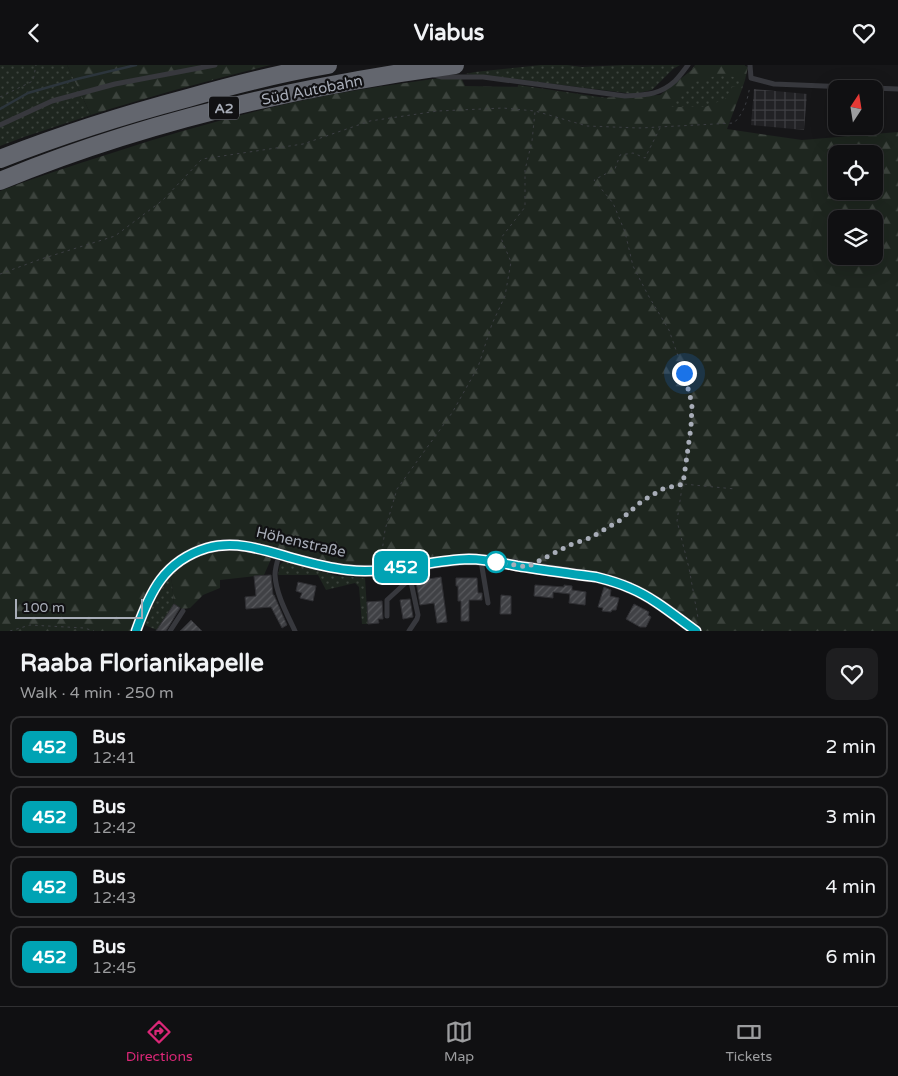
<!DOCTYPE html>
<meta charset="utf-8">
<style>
:root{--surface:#101012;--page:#1e1e20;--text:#f1f3f6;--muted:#9c9d9f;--line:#303032;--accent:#db2777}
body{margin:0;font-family:"Varela Round",sans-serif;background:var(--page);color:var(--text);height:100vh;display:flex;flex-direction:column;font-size:19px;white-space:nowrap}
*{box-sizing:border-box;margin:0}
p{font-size:16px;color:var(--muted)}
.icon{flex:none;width:28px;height:28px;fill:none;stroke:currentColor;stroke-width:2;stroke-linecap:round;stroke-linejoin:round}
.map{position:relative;height:566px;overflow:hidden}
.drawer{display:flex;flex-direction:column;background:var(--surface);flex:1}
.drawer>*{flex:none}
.badge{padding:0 10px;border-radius:8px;font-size:18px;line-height:32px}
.needle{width:32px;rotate:12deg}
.controls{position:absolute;left:828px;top:15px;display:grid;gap:10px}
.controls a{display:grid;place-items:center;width:55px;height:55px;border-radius:10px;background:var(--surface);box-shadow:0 5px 20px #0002,0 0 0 1px var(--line);font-size:25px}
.scale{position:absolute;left:15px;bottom:12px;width:128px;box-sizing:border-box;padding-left:5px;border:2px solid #a8adb8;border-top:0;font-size:14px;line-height:18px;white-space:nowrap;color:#a8adb8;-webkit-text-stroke:4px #111113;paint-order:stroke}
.you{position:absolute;width:25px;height:25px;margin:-12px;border:4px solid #fff;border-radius:50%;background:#1a73e8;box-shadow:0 0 0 8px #1a73e833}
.map>.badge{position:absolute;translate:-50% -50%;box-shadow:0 0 0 2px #fff}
.round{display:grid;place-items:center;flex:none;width:52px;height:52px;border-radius:10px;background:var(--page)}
.overview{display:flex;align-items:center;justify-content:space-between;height:85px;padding:0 20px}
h1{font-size:24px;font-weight:800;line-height:38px}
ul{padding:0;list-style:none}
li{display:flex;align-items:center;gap:15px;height:62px;margin:0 10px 8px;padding:0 10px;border:2px solid var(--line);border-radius:10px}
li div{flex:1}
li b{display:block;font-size:19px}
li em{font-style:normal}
li .badge{min-width:55px;font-weight:700;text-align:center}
header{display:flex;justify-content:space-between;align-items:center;height:65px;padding:0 20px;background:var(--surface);font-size:22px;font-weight:800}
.tab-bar{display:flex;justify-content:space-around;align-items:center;height:70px;border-top:1px solid var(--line);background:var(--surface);font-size:14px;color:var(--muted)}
.tab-bar a{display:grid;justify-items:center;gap:2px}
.tab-bar .active{color:var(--accent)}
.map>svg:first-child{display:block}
</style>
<header><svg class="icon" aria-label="back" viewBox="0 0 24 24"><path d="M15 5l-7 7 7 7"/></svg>Viabus<svg class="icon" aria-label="heart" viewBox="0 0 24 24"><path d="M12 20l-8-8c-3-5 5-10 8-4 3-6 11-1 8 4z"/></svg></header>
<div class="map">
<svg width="898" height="566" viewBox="0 0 898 566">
<defs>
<pattern id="industrial-grid" width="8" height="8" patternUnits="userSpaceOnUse" patternTransform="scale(1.25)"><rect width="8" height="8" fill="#222225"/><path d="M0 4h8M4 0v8" fill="none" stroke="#3f3f43"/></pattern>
<pattern id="grass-dots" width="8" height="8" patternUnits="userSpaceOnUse" patternTransform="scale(1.25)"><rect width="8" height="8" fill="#1e261f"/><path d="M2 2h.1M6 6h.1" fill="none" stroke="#3c433d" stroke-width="1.8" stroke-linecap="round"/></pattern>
<pattern id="forest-firs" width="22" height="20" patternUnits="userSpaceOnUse" patternTransform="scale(1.25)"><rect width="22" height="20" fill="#1e261f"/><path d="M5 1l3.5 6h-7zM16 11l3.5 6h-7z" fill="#3c433d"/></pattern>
<pattern id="building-hatch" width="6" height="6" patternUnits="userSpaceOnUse" patternTransform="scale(1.25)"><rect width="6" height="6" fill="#404145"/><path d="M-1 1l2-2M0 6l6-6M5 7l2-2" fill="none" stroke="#595a5e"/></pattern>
</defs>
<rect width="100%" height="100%" fill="#161618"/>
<path fill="url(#industrial-grid)" d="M754 24 807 29 804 65 751 60Z"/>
<path fill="url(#grass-dots)" d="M0 0H67L91 50 24 72 0 81Z
M541 0H567L582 2 625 0H680L673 4 652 25 634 29 498 12 465 9 475 7Z
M695 0H745L743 14 745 15 742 24H741L727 51 515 41 518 20 620 35 660 32 687 11Z
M284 496 337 511 365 513 368 559H362L359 522 355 518 326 525 318 510H278L280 500Z
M171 508 174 539 157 565 142 559 147 543Z"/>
<path fill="url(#forest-firs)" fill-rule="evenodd" d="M67 0H271C210 15 151 31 91 50Z
M698 0H743L748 2 745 15 722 9 695 17 671 42H705L725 34 733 21 742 24 727 64 802 75 898 67V566H702L650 532 505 492 365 505 258 479 179 491 132 566H0V126C37 112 74 100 112 88 172 68 233 51 295 37 350 25 405 18 460 10L465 21 525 22 597 33 660 30ZM836 89H874V126H836ZM836 154H874V191H836Z
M232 485 272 492 264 510 220 515V523L203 530 190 543 182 544 174 539 171 508 201 489Z"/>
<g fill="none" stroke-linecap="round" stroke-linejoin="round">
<path stroke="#2c353c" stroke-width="2.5" d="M0 44 28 28 77 14 136 0"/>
</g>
<path fill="url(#building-hatch)" stroke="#303034" d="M271 510 273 530H274L287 560 282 563 271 542 246 544 245 532 256 531 254 511Z
M441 512 447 557 437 558 434 538 420 540 416 516Z
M456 513H477L478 528H482V535H469V556H461V536H458V521H456Z
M298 517 316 521 313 536 300 533 302 528 296 526Z
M535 520 564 522V520L572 521V525L586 527 585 540 569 538 570 529 553 527V533L534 531Z
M604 522 611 525 610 531 619 533 616 545H612L611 547 602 546 603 543 598 542Z
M501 530 511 531V549H500Z
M410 534 413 552 403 554 400 535Z
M382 536 383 554H378L379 558 368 559 367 537Z
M174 539 180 543 166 566H156Z
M634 539 649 547 648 550 651 552 646 562H640L626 554Z
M191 555 202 566H180Z"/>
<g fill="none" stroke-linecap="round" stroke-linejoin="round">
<path stroke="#3d3f44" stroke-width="1" stroke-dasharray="2.5 4" stroke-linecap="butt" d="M0 32 33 16 36 0
M660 63 645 93 633 88 620 90 615 104 594 115 613 138 625 167 633 201 648 230 669 265 684 308 692 339 691 362 677 456 689 503 698 553
M0 209 41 194 115 171 163 135 202 94 303 79 370 56 438 46 503 43 535 46 587 61 640 63 734 58C745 46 747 36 750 21
M542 493 571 479 590 473 619 456 643 436 663 424 683 419 735 424
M381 494 385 465 397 424 452 348 478 302 492 259 505 231 511 197 501 173 525 142V105L532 76 535 47
M10 566 30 560 84 563 94 566"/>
<path stroke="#37383d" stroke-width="5" d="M750 0 751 13 774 19 898 24
M434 10 442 12H483L625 31C645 30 660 30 675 16 680 11 684 5 688 0
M0 60 52 36 115 19 215 0
M279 491C277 497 275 503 275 510 276 529 287 549 295 566
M481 496 488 538
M408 503 418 550 417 554 409 566
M387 551V535L411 513
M170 566 183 546"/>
<path stroke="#37383d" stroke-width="12" d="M136 566C150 527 164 496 207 483 236 475 264 485 292 493 310 498 329 503 348 505 388 509 428 496 469 494 486 494 504 499 521 501 546 505 571 509 596 512 608 515 619 518 630 523 654 533 675 551 696 566"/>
<path stroke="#63666e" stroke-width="18" d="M0 94C61 70 124 50 188 33 234 20 281 8 328 0
M0 116C145 56 300 21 455 0"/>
</g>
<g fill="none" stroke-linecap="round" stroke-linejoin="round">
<g stroke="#fff" stroke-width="11">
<path id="line" d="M136 566C150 527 164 496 207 483 236 475 264 485 292 493 310 498 329 503 348 505 388 510 428 495 469 494 485 494 501 498 517 501 544 505 570 509 596 512 608 515 619 518 630 523 654 533 675 551 696 566"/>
</g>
<use href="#line" stroke="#00a3b4" stroke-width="8"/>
<path stroke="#a8adb8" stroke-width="5" stroke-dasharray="0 9" d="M496 497 527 502 572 479 590 473 619 456 642 436 663 424 683 419 691 362 692 339 684 308"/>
</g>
<circle fill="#fff" stroke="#00a3b4" stroke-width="2.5" cx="496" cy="497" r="10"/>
<g text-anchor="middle" stroke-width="4.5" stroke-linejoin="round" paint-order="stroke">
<rect fill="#111113" stroke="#7b7e86" stroke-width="1" x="209" y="31.5" width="30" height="23" rx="4"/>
<g font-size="14" font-weight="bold" fill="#a8adb8">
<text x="224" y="48">A2</text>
</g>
<g font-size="15" fill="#a8adb8" stroke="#111113">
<text transform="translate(312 25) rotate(-11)" y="5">Süd Autobahn</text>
<text transform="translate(301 477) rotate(13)" y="5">Höhenstraße</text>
</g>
</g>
</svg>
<div class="controls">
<a><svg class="needle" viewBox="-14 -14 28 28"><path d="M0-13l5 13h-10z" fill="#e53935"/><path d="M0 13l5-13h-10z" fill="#9c9d9f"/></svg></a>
<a><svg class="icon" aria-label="locate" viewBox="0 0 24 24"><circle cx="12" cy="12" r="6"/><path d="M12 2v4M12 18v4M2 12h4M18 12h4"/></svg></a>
<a><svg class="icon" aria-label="layers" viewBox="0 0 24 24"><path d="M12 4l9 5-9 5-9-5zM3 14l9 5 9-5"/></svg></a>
</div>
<div class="scale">100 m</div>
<div class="you" style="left:684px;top:308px"></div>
<b class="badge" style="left:401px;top:502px;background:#00a3b4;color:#fff">452</b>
</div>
<section class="drawer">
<div class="overview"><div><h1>Raaba Florianikapelle</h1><p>Walk · 4 min · 250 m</p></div><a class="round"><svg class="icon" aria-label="heart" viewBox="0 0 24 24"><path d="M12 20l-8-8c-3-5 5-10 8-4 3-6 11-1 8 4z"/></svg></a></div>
<ul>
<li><span class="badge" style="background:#00a3b4;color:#fff">452</span><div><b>Bus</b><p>12:41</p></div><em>2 min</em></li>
<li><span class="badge" style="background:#00a3b4;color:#fff">452</span><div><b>Bus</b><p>12:42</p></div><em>3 min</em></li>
<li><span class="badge" style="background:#00a3b4;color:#fff">452</span><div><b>Bus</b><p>12:43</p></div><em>4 min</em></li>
<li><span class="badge" style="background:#00a3b4;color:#fff">452</span><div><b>Bus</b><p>12:45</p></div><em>6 min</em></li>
</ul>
</section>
<nav class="tab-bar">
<a class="active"><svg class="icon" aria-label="directions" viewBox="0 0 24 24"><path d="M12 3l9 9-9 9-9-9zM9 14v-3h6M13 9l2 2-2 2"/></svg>Directions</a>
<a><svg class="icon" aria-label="map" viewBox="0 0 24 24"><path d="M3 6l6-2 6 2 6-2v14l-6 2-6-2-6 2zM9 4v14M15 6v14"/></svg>Map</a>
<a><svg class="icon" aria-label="tickets" viewBox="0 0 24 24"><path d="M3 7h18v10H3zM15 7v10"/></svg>Tickets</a>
</nav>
